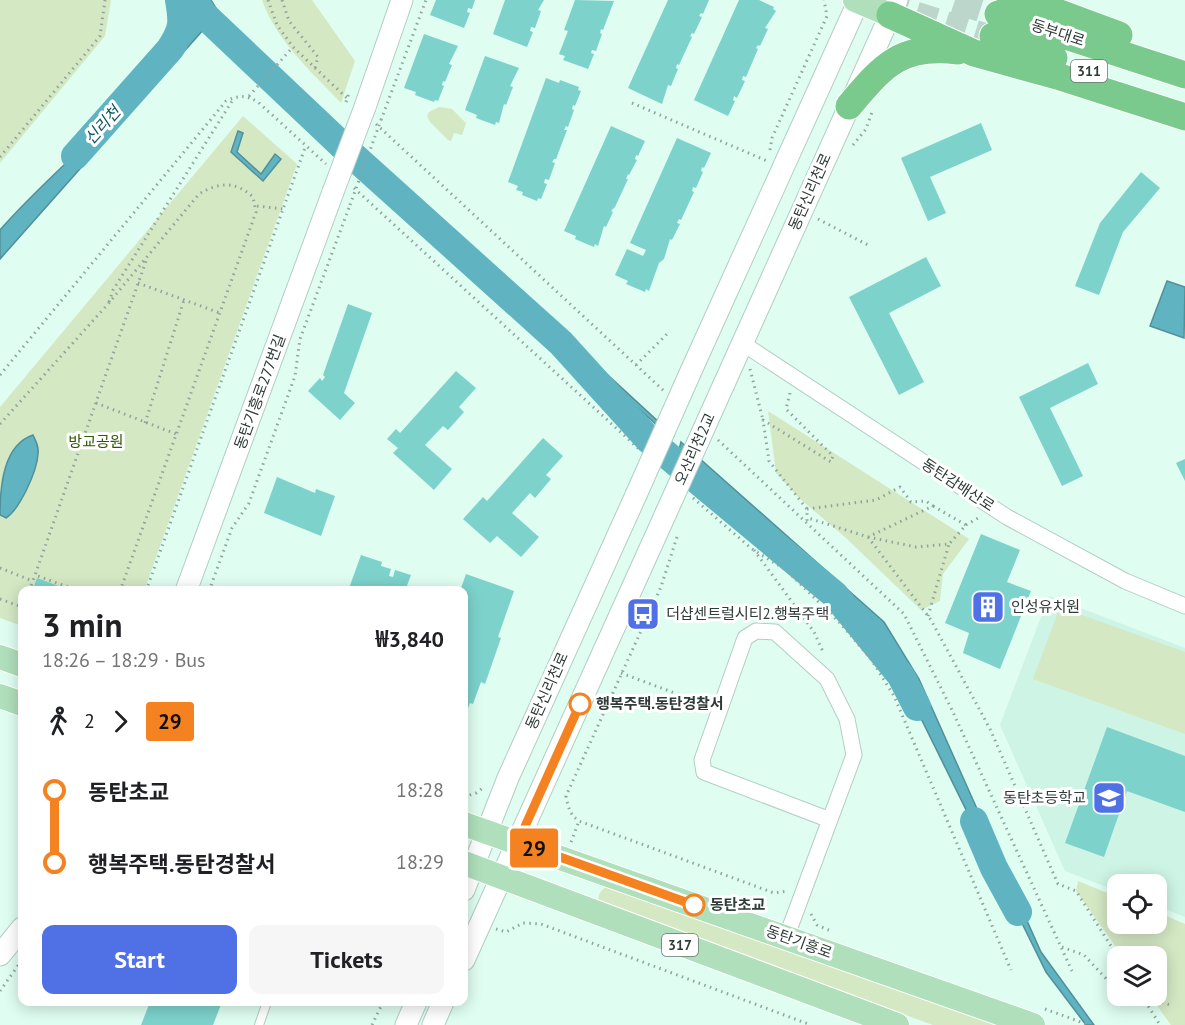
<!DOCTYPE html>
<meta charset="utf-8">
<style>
:root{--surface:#fff;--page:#f6f6f6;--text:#202124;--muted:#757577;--accent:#4f71e5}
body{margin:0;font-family:"PT Sans","Noto Sans KR",sans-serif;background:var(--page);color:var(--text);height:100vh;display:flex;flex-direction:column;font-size:22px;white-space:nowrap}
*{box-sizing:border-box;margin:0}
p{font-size:20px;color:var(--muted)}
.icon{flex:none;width:33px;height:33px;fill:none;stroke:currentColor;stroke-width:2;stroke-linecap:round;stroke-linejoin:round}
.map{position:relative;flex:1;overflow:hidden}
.side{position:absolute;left:18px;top:586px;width:450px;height:420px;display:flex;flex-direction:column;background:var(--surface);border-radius:12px;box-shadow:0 3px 15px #0003}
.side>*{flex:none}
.badge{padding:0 12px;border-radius:4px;font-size:21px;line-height:39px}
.controls{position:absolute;left:1107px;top:874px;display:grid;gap:12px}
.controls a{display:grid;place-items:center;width:60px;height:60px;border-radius:12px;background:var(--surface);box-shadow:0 3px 15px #0003;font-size:30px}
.map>.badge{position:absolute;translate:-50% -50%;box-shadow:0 0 0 3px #fff}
.legs{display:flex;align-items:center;gap:9px;height:66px;padding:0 24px;font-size:20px}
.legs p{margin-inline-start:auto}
.headline{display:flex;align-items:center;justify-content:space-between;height:102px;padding:0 24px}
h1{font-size:33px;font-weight:700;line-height:45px}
.action{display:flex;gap:12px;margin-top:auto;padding:12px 24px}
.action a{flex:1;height:69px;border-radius:12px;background:var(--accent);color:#fff;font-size:24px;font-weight:700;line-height:69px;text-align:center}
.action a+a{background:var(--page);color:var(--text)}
ul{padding:0 24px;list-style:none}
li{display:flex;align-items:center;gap:21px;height:72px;font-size:22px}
li i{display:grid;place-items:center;width:9px;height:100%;margin:0 8px;background:currentColor}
li i::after{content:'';width:15px;height:15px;margin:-8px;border:4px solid;border-radius:50%;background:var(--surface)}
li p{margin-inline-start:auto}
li:first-child i{background:linear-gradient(#0000 50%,currentColor 0)}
li:last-child i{background:linear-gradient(currentColor 50%,#0000 0)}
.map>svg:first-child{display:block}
</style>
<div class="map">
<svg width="1185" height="1025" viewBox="0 0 1185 1025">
<rect width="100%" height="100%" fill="#dffdf1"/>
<path fill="#cdf4e5" d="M1049 596 1185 648V917L1157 906 1156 885H1118L1117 891 1065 871 1000 725Z"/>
<path fill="#d4e8c4" d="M0 0H111L105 36 0 163Z
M262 0H312L355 61 341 103C311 71 277 42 262 0Z
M439 107 452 109 466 123 462 135 454 133 451 141 448 140 430 122 427 116 429 112Z
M243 116 297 164 144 591H22V626L0 618V407Z
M768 411 969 539 943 574 940 601 921 610 846 538 799 498 776 473Z
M1060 607 1185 652V734L1033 679Z
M1078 881 1117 897 1118 924H1156L1157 912 1185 924V1025H1171L1150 996H1156V957H1123L1076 891Z
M606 887 685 915 740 929 1000 1025H933L600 904C597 896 599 892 606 887Z"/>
<path fill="#60b4c2" stroke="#519098" stroke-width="1.5" d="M185 0H211L222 18 345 135 341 136 343 139 223 36 204 29 0 259V230C27 199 57 172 86 144 105 125 119 102 145 92L195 21Z
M238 131 243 133 237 152 261 174 275 154 281 159 263 181 231 152Z
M359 146 674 436 671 438 356 152Z
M1167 281 1185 287 1184 338 1150 326Z
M33 435C36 441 39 447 38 454 37 471 20 509 6 518L0 515C0 487 3 445 33 435Z
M681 442 884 622 919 679 1041 952 1094 1025H1086L1046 972 872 619 679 450Z"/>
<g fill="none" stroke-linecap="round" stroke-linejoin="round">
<path stroke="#60b4c2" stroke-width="28" d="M194 0 203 14 350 153 561 343 649 440 835 595 901 676 917 707
M75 156 170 49C183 29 183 23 179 0
M974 821 994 868 1018 912"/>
</g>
<path fill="#7dd2cc" d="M436 0H475L472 9 468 8 467 12 470 13 464 28 430 15Z
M505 0H544L538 10 541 11 535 28 531 27 530 31 533 32 527 47 493 34Z
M575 0 614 1 603 30 601 29 600 33 602 34 596 51 592 50 591 53 594 54 588 69 563 60 565 56 559 54 568 31 564 30Z
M668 0H709L703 14 701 13 699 16 702 17 694 34 692 33 690 36 692 37 679 65 677 64 676 68 678 69 671 86 668 85 662 104 628 88Z
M739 0H759L774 7 773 9 776 11 765 28 768 29 760 46 758 45 756 48 758 49 746 77 743 76 742 80 745 81 737 98 734 96 733 100 735 101 728 116 694 100Z
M424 34 458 46 449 64 452 65 445 82 443 81 442 85 444 86 438 101 435 100 434 102 415 95 416 92 404 88Z
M485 56 519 68 510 86 513 87 506 105 504 104 499 123 496 122 495 125 476 118 477 115 465 110Z
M546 78 559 83 560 80 579 87 578 90 581 91 575 106 573 105 572 109 574 110 568 127 566 126 564 130H567L556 159H554L552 162 555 163 549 180 545 179 544 183 547 184 541 199 538 198 537 201 522 195 523 192 516 190 518 186 508 182Z
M981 123 992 150 930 177 946 213 928 221 901 158Z
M611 126 645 141 638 156 636 155 635 159 637 160 629 175 628 174 626 179H628L615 207 611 211 613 212 606 227 604 226 598 246 595 244 594 247 575 239 576 236 564 231Z
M677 138 711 153 704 168 702 167 701 171 703 172 696 188 693 187 692 191 694 192 681 220 679 219 677 223 680 224 672 240 670 239 664 259 659 263 649 291 646 289 645 292 626 284 628 281 615 275 627 249 643 256 646 250 630 243Z
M1141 172 1160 188 1123 232 1099 295 1075 286 1100 223Z
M926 257 941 286 889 313 924 382 899 395 849 297Z
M348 304 372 313 344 393 355 403 340 420 308 391 320 378 322 381 325 377 323 375Z
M1088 363 1098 384 1050 408 1083 476 1062 486 1019 397Z
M456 371 476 388 459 407 464 412 448 430 443 426 425 445 452 469 434 490 393 453 398 448 387 439 396 429 400 433Z
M543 438 563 456 546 475 551 479 535 498 530 493 512 513 539 537 521 557 497 536 490 543 463 519 483 497 487 501Z
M1185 459V481L1176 463Z
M277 477 315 493 316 489 335 496 321 536 264 513Z
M981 534 1020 550 1007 582 1031 591 1000 669 963 653 969 633 945 623Z
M361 555 382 562 381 566 391 569 389 576 393 577 395 570 411 575 405 591H348Z
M466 574 514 591 498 637 501 638 485 684 481 682 473 704 470 703 464 719V591H460Z
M37 578 72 591 33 589Z
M1107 727 1185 756V812L1127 791 1104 857 1065 843Z
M150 1002H222L213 1025H141Z"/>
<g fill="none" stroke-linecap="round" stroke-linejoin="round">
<path stroke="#bcd6cc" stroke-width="21" stroke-dasharray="21 10" stroke-linecap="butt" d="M887 3 993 36"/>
<path stroke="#bcd6cc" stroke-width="27" stroke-dasharray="27 14" stroke-linecap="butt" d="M955 0 998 14"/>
<g stroke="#b1cec3" stroke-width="10">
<path id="lane" d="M259 1025 267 1002"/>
</g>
<g stroke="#b1cec3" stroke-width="17">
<path id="street" d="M742 343 1007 517 1125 581 1185 606
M786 938 854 755 847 719 827 679 775 632 756 631 745 638 702 760 704 772 830 820"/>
</g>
<g stroke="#b1cec3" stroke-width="23">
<path id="secondary" d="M365 107 402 0
M691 371 859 0
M724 384 897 0
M186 591 333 192
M464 890 508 778 636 495
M0 955 22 928
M464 960 666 513
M406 1025 416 1002
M433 1025 443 1002"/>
</g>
<g stroke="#fff" stroke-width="26">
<path id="primary" d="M855 0 890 15
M0 657 22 665
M0 696 22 704
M464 824 1033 1025
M464 863 897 1025"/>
</g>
<g stroke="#fff" stroke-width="29">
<path id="highway" d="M1010 2 1057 12 1119 35
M998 14 1185 75
M890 15 974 53 1057 76 1185 117
M993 36 1054 58
M849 106C883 66 900 44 958 51"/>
</g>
<path stroke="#8fa59c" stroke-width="3" stroke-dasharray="1.5 4.5" stroke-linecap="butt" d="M268 0 277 25 293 47 349 100
M282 0 289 21 318 57 315 68
M249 96 293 47
M632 103 767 161
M381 120 426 0
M376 124 664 391
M853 145 866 129 872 112
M770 150 772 138 827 16 824 0
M0 157 100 36 105 0
M354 188 639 449
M257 206 283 209
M818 219 868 245
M138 283 220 313
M109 302 113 290 234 98
M636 365 670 331
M750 369 763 420
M0 375 226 101C239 95 246 95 258 102L326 164
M790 393 786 409 833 456 831 462 763 420 769 461 807 509V521
M96 403 176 434
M145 423 184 300
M0 424 108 304 199 194C219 182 236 181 253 197L256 212 120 591
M718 440 904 614 952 710 1072 971
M693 498 752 549 786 570 840 623 871 659 894 696 1011 970
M807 509 876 500 900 487 911 502 926 501 933 506 868 537 808 518
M966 525 980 517
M677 537 661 587 566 796C568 807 570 815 579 821L774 893 788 891
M868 537 931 620 990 729 1058 884 1076 891 1118 957
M868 537 916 547 949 544 966 525 933 506
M754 550 814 632 824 654
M0 568 30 580
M29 591 35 575
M79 591 35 575 146 261
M146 591 306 145
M209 591 232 528 249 503 295 376 300 339 350 205
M0 599 22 607
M928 616 949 544
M621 673 707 705
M464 797 476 793 484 787
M571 842 579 821
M811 914 817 925 833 932
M496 929 506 932 523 923 541 924 811 1025
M1062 947 1084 955 1112 985 1118 987
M0 991 22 960
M1142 996 1160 1025
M1145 996 1170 1005
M1045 1009 1089 1025
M372 1025 383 1002"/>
<use href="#lane" stroke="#fff" stroke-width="8"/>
<use href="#street" stroke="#fff" stroke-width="15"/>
<use href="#secondary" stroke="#fff" stroke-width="21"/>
<use href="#primary" stroke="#afdfbb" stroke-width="24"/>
<use href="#highway" stroke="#7aca8e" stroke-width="27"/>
<g stroke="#b1cec3" stroke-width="23" stroke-linecap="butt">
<path id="secondary-bridge" d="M333 192 365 107
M636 495 691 371
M666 513 724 384"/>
</g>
<path stroke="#8fa59c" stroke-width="3" stroke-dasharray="1.5 4.5" stroke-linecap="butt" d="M346 102 349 93
M350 205 381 120"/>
<use href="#secondary-bridge" stroke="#fff" stroke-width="21"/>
</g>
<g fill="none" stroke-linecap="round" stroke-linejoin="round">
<g stroke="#fff" stroke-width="14">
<path id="line-1" d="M580 704 518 842 694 905"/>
</g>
<use href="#line-1" stroke="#f58220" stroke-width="9"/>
</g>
<defs>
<g id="building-square" transform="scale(1.725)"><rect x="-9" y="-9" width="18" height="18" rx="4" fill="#4f71e5" stroke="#fff"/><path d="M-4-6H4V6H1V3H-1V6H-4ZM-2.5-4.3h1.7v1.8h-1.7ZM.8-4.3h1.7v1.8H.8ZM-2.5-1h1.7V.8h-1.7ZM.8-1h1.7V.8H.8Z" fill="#fff"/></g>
<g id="bus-square" transform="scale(1.725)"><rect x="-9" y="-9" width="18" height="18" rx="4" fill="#4f71e5" stroke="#fff"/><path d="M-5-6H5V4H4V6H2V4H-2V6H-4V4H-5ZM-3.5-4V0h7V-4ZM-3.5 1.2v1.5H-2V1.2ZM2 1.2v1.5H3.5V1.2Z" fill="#fff"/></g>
<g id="school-square" transform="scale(1.725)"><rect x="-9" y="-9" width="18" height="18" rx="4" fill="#4f71e5" stroke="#fff"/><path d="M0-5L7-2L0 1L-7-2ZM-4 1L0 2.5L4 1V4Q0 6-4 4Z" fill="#fff"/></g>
</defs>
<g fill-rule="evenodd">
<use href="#building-square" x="988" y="607"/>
<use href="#bus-square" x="643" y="614"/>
<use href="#school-square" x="1109" y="798"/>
</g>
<g fill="#fff" stroke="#f58220" stroke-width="3">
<circle cx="580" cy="704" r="10"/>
<circle cx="694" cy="905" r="10"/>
</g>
<g text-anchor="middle" stroke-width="6" stroke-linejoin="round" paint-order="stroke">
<g fill="#fff" stroke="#6d7673" stroke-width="1.5">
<rect x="1071" y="60" width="36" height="22" rx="4.5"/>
<rect x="662" y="934" width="36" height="22" rx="4.5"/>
</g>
<g font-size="14" font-weight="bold" fill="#2f3b37">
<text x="1089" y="76">311</text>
<text x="680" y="950">317</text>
</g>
<g font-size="15" fill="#2f3b37" stroke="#fff">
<text transform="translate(1058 33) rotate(18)" y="5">동부대로</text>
<text transform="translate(810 192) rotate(-66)" y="5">동탄신리천로</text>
<text transform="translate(260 392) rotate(-70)" y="5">동탄기흥로277번길</text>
<text transform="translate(695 449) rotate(-66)" y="5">오산리천2교</text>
<text transform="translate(958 485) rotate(33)" y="5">동탄감배산로</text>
<text transform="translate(547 691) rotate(-66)" y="5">동탄신리천로</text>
<text transform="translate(799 942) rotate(20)" y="5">동탄기흥로</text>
</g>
<g font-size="15" fill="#335600" stroke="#fff">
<text x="96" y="447">방교공원</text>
</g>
<g font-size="15" fill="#2f3b37" stroke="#fff" text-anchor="start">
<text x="1011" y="612">인성유치원</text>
<text x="666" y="619">더샵센트럴시티2.행복주택</text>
<text x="1086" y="803" text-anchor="end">동탄초등학교</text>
</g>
<g font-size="15" font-weight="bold" fill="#2f3b37" stroke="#fff" text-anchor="start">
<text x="596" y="709">행복주택.동탄경찰서</text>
<text x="710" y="910">동탄초교</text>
</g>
<g font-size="16" font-style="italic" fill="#0c5661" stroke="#fff">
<text transform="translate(102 125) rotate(-48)" y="6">신리천</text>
</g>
</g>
</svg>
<div class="controls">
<a><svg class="icon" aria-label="locate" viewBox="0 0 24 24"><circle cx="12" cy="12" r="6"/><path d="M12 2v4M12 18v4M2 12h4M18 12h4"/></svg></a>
<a><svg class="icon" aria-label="layers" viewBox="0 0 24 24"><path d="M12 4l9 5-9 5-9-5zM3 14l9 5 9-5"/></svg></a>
</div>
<b class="badge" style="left:534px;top:848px;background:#f58220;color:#111">29</b>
<section class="side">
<div class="headline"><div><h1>3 min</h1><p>18:26 – 18:29 · Bus</p></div><b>₩3,840</b></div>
<div class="legs"><svg class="icon" aria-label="walk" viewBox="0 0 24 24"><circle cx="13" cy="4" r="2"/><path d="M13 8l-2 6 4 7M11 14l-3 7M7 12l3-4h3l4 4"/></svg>2<svg class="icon" aria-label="forward" viewBox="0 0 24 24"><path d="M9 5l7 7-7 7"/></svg><b class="badge" style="background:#f58220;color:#111">29</b></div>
<ul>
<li><i style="color:#f58220"></i><b>동탄초교</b><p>18:28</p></li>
<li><i style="color:#f58220"></i><b>행복주택.동탄경찰서</b><p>18:29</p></li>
</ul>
<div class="action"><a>Start</a><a>Tickets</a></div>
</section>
</div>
